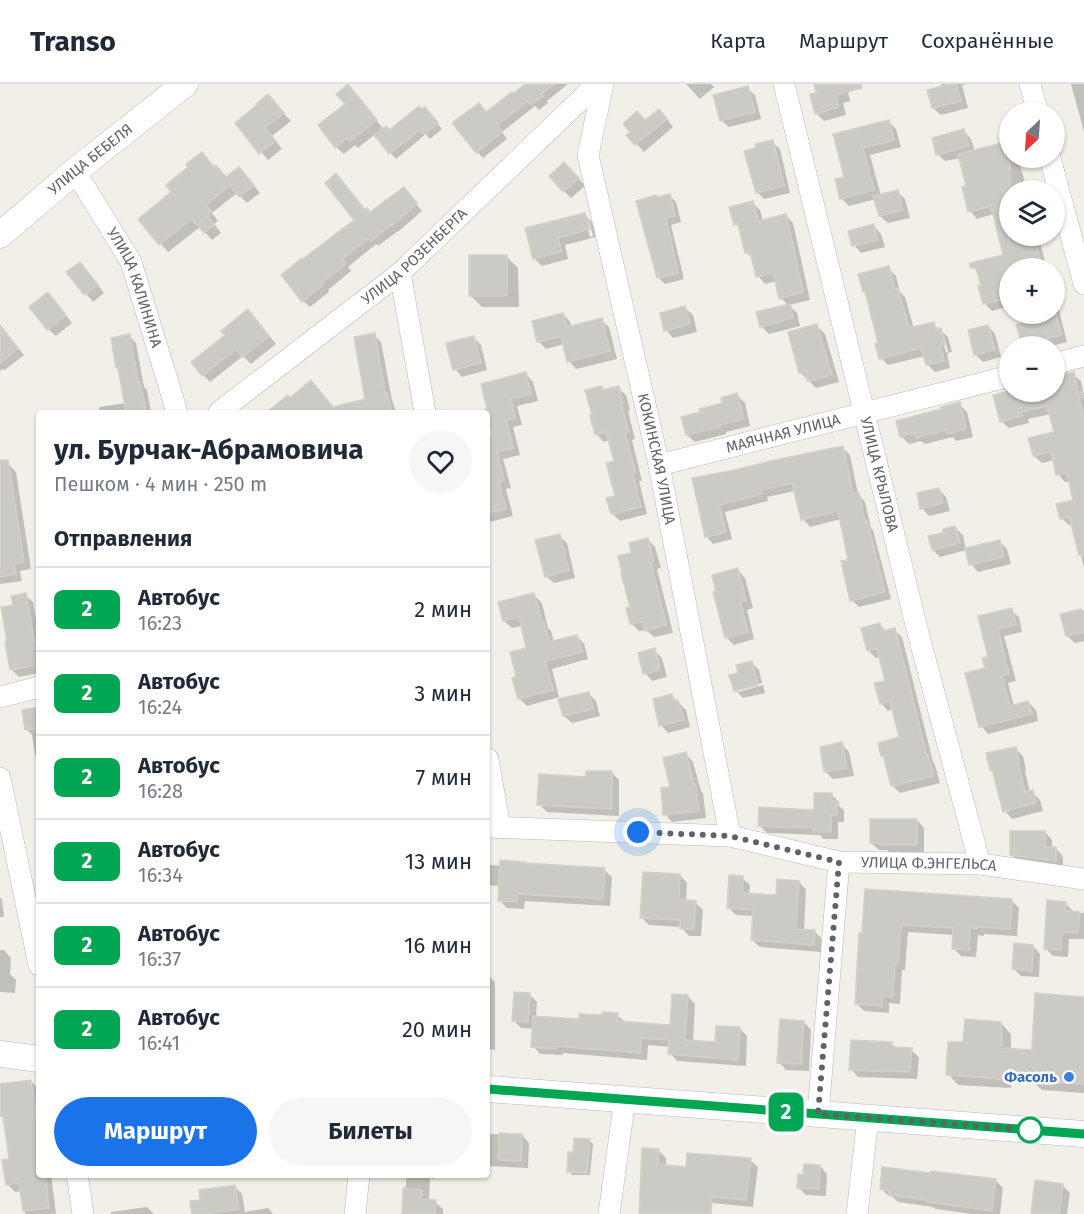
<!DOCTYPE html>
<html lang="ru">
<meta charset="utf-8">
<style>
:root{--surface:#fff;--page:#f6f6f7;--text:#1f2937;--muted:#747a83;--line:#e0e1e3;--accent:#1a73e8}
body{margin:0;font-family:"Fira Sans",sans-serif;background:var(--page);color:var(--text);height:100vh;display:flex;flex-direction:column;font-size:22px;white-space:nowrap}
*{box-sizing:border-box;margin:0}
p{font-size:20px;color:var(--muted)}
.icon{flex:none;width:33px;height:33px;fill:none;stroke:currentColor;stroke-width:2;stroke-linecap:round;stroke-linejoin:round}
.map{position:relative;flex:1;overflow:hidden}
.panel{position:absolute;left:36px;top:326px;width:454px;height:768px;display:flex;flex-direction:column;background:var(--surface);border-radius:6px;box-shadow:0 2px 4px #0004}
.panel>*{flex:none}
.badge{padding:0 12px;border-radius:9px;font-size:21px;line-height:39px}
.needle{width:39px;rotate:205deg}
.buttons{position:absolute;left:999px;top:18px;display:grid;gap:12px}
.buttons a{display:grid;place-items:center;width:66px;height:66px;border-radius:50%;background:var(--surface);box-shadow:0 2px 4px #0004;font-size:30px}
.you{position:absolute;width:30px;height:30px;margin:-15px;border:4px solid #fff;border-radius:50%;background:#1a73e8;box-shadow:0 0 0 9px #1a73e833}
.map>.badge{position:absolute;translate:-50% -50%;box-shadow:0 0 0 3px #fff}
h2{padding:0 18px;font-size:22px;line-height:54px}
.round{display:grid;place-items:center;flex:none;width:63px;height:63px;border-radius:32px;background:var(--page)}
.summary{display:flex;align-items:center;justify-content:space-between;height:102px;padding:0 18px}
h1{font-size:28px;font-weight:700;line-height:45px}
.primary-button{display:flex;gap:12px;margin-top:auto;padding:12px 18px}
.primary-button a{flex:1;height:69px;border-radius:36px;background:var(--accent);color:#fff;font-size:24px;font-weight:700;line-height:69px;text-align:center}
.primary-button a+a{background:var(--page);color:var(--text)}
ul{padding:0;list-style:none}
li{display:flex;align-items:center;gap:18px;height:84px;padding:0 18px;border-top:2px solid var(--line)}
li div{flex:1}
li b{display:block;font-size:22px}
li em{font-style:normal}
li .badge{min-width:66px;font-weight:700;text-align:center}
header{display:flex;align-items:center;gap:36px;box-sizing:border-box;height:84px;padding:0 30px;background:var(--surface);border-bottom:2px solid var(--line)}
header strong{font-size:28px}
nav{display:flex;gap:33px;margin-inline-start:auto;font-size:21px}
.map>svg:first-child{display:block}
</style>
<header>
<strong>Transo</strong>
<nav><a>Карта</a><a>Маршрут</a><a>Сохранённые</a></nav>
</header>
<div class="map">
<svg width="1084" height="1130" viewBox="0 0 1084 1130">
<rect width="100%" height="100%" fill="#f1efe8"/>
<path fill="#0003" fill-rule="evenodd" d="M527 0H568L547 17 548 19 539 26 535 22 502 48 507 55 483 74 477 68 487 30 513 12Z
M686 0H711L714 3 700 15Z
M823 0H843L847 3 850 17 843 19 846 31 824 37 816 29 818 10Z
M941 0H967L962 1 968 24 941 31 933 24 942 3Z
M1071 0H1084V48Z
M747 4 755 11 761 35 729 43 721 36Z
M356 10 384 46 389 48 430 30 442 45 430 55 426 50 396 75 375 50 358 64 355 61 344 70 336 63 347 20Z
M268 12 291 37 272 52 282 65 268 76 237 39Z
M667 35 673 43 644 68 629 51 646 38Z
M889 38 896 45 901 63 870 71 881 112 897 107 905 115 910 134 888 139 880 132 876 115 849 122 841 114 846 94 835 51Z
M964 47 971 55 975 68 1010 74H1018L1026 102 1029 106H1010V152H1038L1047 184H1010V222L992 227 984 219 1005 172 994 130 977 135 970 127 968 103 961 74 945 77 938 70Z
M772 58 780 65 790 109 764 115 757 108Z
M215 84 226 94 246 92 260 109 247 119 237 109 212 129 218 137 214 140 221 149 212 156 200 143 168 168 140 135Z
M572 87 585 102 571 114 564 107Z
M669 111 676 118 681 138 671 141 684 195 665 200 658 193 657 114Z
M410 112 422 127 399 147H398L378 162 376 160 348 183 351 187 328 206 329 208 310 223 303 217 366 127 371 130Z
M753 119 760 126 763 137 786 131 793 139 810 216 789 221 797 229 800 242 769 250 761 242 789 222 781 214 777 197 765 200 758 192 753 175 746 168 741 145 735 140Z
M585 131 592 138 596 153 565 161 568 175 542 182 535 175 527 145ZM586 137H589L593 152 590 153Z
M874 142 881 150 885 163 861 169 854 161Z
M507 173 518 184 519 223H482L470 211Z
M888 184 896 192 900 208 905 213 914 245 933 240 948 253 952 268 947 269 950 284 935 288 927 280 925 272 888 281 881 274 880 260 867 210 865 207ZM940 248 944 252 948 268H946Z
M87 187 104 209 93 218 68 188Z
M1054 195 1058 209 1055 210 1067 258 1051 262H1025L1023 260 1024 240 1022 230H1054Z
M55 217 72 239 56 252 48 245Z
M685 224 693 231 697 248 673 254 666 246Z
M563 230 570 238 572 243 601 236 609 243 617 275 576 285 569 277 564 260 546 265 538 257Z
M256 235 276 260 251 280 243 272 210 298 203 291Z
M817 242 825 250 839 298 816 304 800 288Z
M988 242 995 250 1001 273 983 278 975 270Z
M374 251 381 258 392 316 393 318 396 328H356L354 319 367 316Z
M0 252 11 255 24 271 5 286 3 285 0 287Z
M129 252 136 259 144 303 147 306 151 328H99V323L126 319 120 286 117 284Z
M473 253 481 261 487 286 462 293 455 285Z
M526 290 533 298 538 317 517 322 522 341 513 343 520 371 503 375 511 404 506 405 513 432 490 438 488 435V355L494 353 487 326Z
M1073 290 1081 297 1084 312V484L1073 440 1069 441 1061 434 1075 417 1071 397 1065 398 1058 390 1054 376 1042 379 1034 372 1055 349 1051 330 1028 335 1029 339 1009 344 1001 337 995 312 1010 309 1013 312 1029 308H1054Z
M601 304 605 307 618 304 626 311 630 326 628 327 635 355 632 356 642 397H639L647 430 620 437 612 429 616 413V378L610 356 604 358 596 350Z
M318 306 337 328H269L288 313 291 315Z
M737 311 745 319 750 342 726 348V350L695 358 687 351 683 334 725 320Z
M959 320 967 328 973 353 956 357 953 353 925 360 921 357 909 360 901 352Z
M843 364 850 371 858 410 865 418 871 444 873 446 891 515 859 523 852 516 850 477 841 435 810 443 803 435 795 407 767 413 768 417 725 428 732 455 713 460 706 452 694 395Z
M9 381 16 388 31 485 20 487 22 497 0 500V382Z
M939 405 946 413 950 427 929 432 922 424Z
M955 444 963 451 966 466 1000 458 1007 465 1011 480 978 488 971 480 967 466 940 473 933 466Z
M559 452 567 459 575 494 554 499 546 492Z
M648 456 655 463 661 484 657 485 673 549 654 553 646 546 639 547 632 540 628 525H632L633 470Z
M738 486 745 494 753 524 747 526 754 555 734 561 726 553Z
M25 511 33 518 39 554V589L19 593 11 585 9 558 15 522Z
M534 511 542 519 548 544 551 547 554 558 577 552 584 560 588 575 552 585 559 613 527 622 519 614 518 594 528 565 522 542 512 544 504 537Z
M1011 526 1019 533 1022 548 1004 552 1016 597 1008 599 1014 622 1028 618 1036 626 1038 637 988 650 981 642 986 585 990 574 980 533Z
M1084 526V557L1075 559 1067 552 1062 531Z
M880 541 886 547 894 546 902 553 933 678 935 681 940 699 900 709 892 701 885 673 883 671 901 655 893 625 888 627 881 619 886 598 880 573 876 574 868 566Z
M654 566 662 574 667 593 652 597 645 589Z
M752 579 759 586 762 599 738 605V608L763 601 765 609 743 614 735 606 740 590Z
M588 609 596 617 600 632 572 639 564 632Z
M672 612 686 626 690 643 668 649 661 641Z
M39 625V674L35 671 32 651 26 645Z
M842 660 849 668 854 692 833 695 826 688Z
M1015 664 1023 672 1026 686H1025L1030 709 1032 708 1040 716 1043 727 1012 735 1005 727 995 688 991 685Z
M686 670 693 678 701 707 703 709 706 734 672 738 665 730 672 704Z
M611 688 619 696V732L547 728 539 720Z
M832 711 839 718V722L844 726V738H838V755H823L820 751 767 749 759 741 815 728Z
M917 736 924 744V768H889L887 766H879L871 759Z
M1045 748 1052 756V764H1055L1063 772V784L1019 779 1012 771Z
M488 781 604 786 612 793 610 822 525 817 524 825 507 824 499 816 500 802 488 801Z
M680 791 687 799 686 818H695L703 826 701 852H689L681 843 649 841 641 833Z
M742 794 750 801 749 811 777 813 799 798 806 806 804 847H814L822 855 821 868 760 863 752 856 754 832 736 831 729 824Z
M867 807 1011 816 1019 824 1017 852 984 850V852L978 851 976 873 961 872 953 864 954 851 908 848 905 886H902L900 920 889 919V929L864 927 856 919 864 851Z
M0 814 2 815 4 833H0Z
M1065 819 1073 827V829H1084V855H1069L1068 873 1053 872 1045 864Z
M1033 862 1040 870 1039 893 1021 892 1014 885Z
M0 866H4L11 874 10 890 16 896 15 909 0 908Z
M488 891 495 898V966L488 965Z
M529 910 537 918 536 934 580 937 617 931 625 938 671 942 688 912 695 920 693 958 716 960 740 945 747 952 746 982 677 977 670 969V963L648 961 647 976 563 969V971L540 970 533 962 534 945 521 944 513 936Z
M1084 914V1009L1042 1006 1034 999 1011 998V1004L958 1001 948 990 965 960 1001 939 1011 950V966L1033 968Z
M804 938 811 946 809 987 786 986 779 978Z
M892 960 897 965 911 966 919 973 917 995 858 993 851 985Z
M31 997 38 1005 39 1010V1090H51L56 1130H25L21 1107 15 1108 7 1100 11 1077 6 1033H0V1002Z
M488 1050 522 1051 529 1059 528 1084 488 1082Z
M589 1056 593 1060 590 1091H572L568 1087Z
M658 1066 666 1074V1082L687 1084 750 1076 758 1083 753 1123 712 1119 681 1118V1130H640Z
M820 1082 827 1090 826 1112 806 1111 798 1103 804 1092Z
M106 1090H127L109 1093Z
M188 1090H207V1091L190 1093Z
M407 1090H434V1095L430 1094 429 1117 435 1118 443 1125V1130L403 1129Z
M995 1096 1003 1104 1000 1130H972L936 1125 933 1123 898 1118 893 1113 889 1112 881 1105Z
M1062 1101 1070 1109 1067 1130H1033Z
M235 1103 242 1110 245 1128 268 1124 273 1130H194L202 1117Z
M147 1123 154 1130H111V1128Z"/>
<path fill="#cccac5" stroke="#d6d1c6" stroke-width="1.5" d="M348 0 377 36 350 57 347 54 335 64 318 41 345 20 336 10Z
M525 0H554L541 10 543 12 531 21 528 17 497 41 502 48 476 69 452 39 479 19 486 28 512 8 513 10Z
M814 0H861L862 4 836 11 839 23 815 30 810 10 816 9Z
M950 0H956L961 17 932 24 927 6Z
M748 2 755 28 720 37 713 11Z
M268 10 284 29 265 44 276 57 259 70 235 39 257 21 256 20Z
M419 22 421 25 425 23 438 39 424 50 420 46 389 70 374 51 386 42 389 46Z
M659 25 667 35 635 61 626 51 630 48 623 40 637 27 645 36Z
M889 36 894 56 863 64 874 106 840 115 835 95 844 93 833 50Z
M964 45 969 62 936 71 932 54Z
M773 56 784 102 756 109 744 67 756 64 755 60Z
M1010 57V152H1034L1042 184H1010V191L1003 192 1009 214 983 220 978 202H981L976 184H970V179L1003 171 991 122 968 128 962 103 966 102 958 70Z
M202 68 214 83 216 81 226 93 239 83 254 101 239 113 230 101 206 121 212 128 207 132 214 141 204 149 192 135 159 161 138 135 171 108 166 101 188 83 186 80Z
M564 78 579 94 563 108 549 92Z
M336 89 365 126 367 124 370 128 404 103 417 119 392 142 391 141 371 157 369 154 342 175 346 180 322 199 323 201 302 218 281 191 302 174 303 175 354 136 325 99Z
M898 106 903 126 879 132 873 112Z
M670 110 675 132 666 134 678 189 657 194 636 117 656 111 657 113Z
M753 117 758 137 786 130 803 208 779 215 773 189 756 193 750 168 745 169 738 140 734 141 729 123Z
M585 129 590 145 558 154 562 168 533 175 525 144Z
M874 140 878 156 852 162 848 147Z
M469 171H507V212H469Z
M80 178 98 201 84 211 66 188Z
M889 182 895 205 898 204 909 244 934 238 936 245 941 244 945 261 940 262 944 277 926 281 921 264 879 275 875 260 878 259 865 207 863 208 858 190Z
M48 208 66 231 47 246 29 223Z
M790 220 793 234 760 243 756 228Z
M685 222 690 240 664 247 660 229Z
M248 225 269 252 243 273 236 265 202 292 191 278 225 251 221 247Z
M1055 227 1061 251 1022 261 1016 241 1022 239 1021 235 1044 230H1054Z
M563 229 567 243 602 234 610 267 567 278 561 252 537 258 532 237Z
M817 240 832 291 808 297 805 287 799 289 788 248Z
M0 241 18 264 0 279Z
M988 241 995 266 974 271 968 246Z
M375 249 385 310 387 309 392 328H267L288 311 290 314 311 296 333 323 365 315 354 253Z
M130 250 138 298H140L146 328H126L118 284H116L111 254Z
M474 252 481 279 453 286 446 259Z
M526 288 531 310 511 315 515 334 506 336 513 364 497 368 504 396 499 398 506 425 488 429V352H492L488 335V328H486L485 325H487L481 300Z
M1074 288 1078 308H1083L1084 313 1079 314 1084 334V471H1079L1069 432 1060 435 1056 420 1073 416 1067 389 1056 391 1051 368 1033 372 1028 354 1054 348 1047 322 1021 328 1022 332 1000 338 993 311 1010 307V311L1023 308H1054V292Z
M602 302 603 306 619 302 623 319H621L629 348 625 349 636 389 633 390 641 423 611 430 606 414 615 412 606 379 614 377 606 348 595 351 590 331H592L585 306Z
M737 309 744 335 719 341 720 343 686 351 681 333 700 328 699 325 723 319 721 314Z
M960 318 966 345 947 350 946 346 916 354 914 349 900 353 896 337 941 325V323Z
M843 362 853 410 859 409 865 438 867 437 885 508 850 517 841 477 848 476 838 427 801 436 792 399 761 406 762 410 719 421 726 448 705 453 692 394 735 386 771 377Z
M0 376H8L24 478 14 480 16 490 0 493Z
M939 404 943 419 920 425 917 409Z
M955 442 960 459 932 466 928 452 943 449V445Z
M560 450 569 486 545 493 535 456Z
M648 454 654 477 651 478 666 541 645 547 643 537 630 540 626 524 630 523 621 489 622 488 618 472 631 469 629 459Z
M1000 456 1004 473 969 481 965 464Z
M738 484 746 517 740 518 748 548 725 554 713 508H716L712 491Z
M26 509 34 557 39 556V581L10 586 5 558 7 557 1 523 13 521 11 512Z
M534 509 542 538H544L549 558 577 551 582 568 545 577 553 606 518 615 512 594 516 593 510 568 526 564 519 533 503 537 498 518Z
M1012 524 1016 541 998 545 1009 590 1002 592 1010 622 1028 617 1032 630 979 643 965 589 985 584 982 574 988 573 978 532Z
M1081 525 1084 537V548L1066 552 1060 530Z
M880 539 882 547 895 544 927 672 928 671 934 692 891 702 883 671 881 672 878 659 899 653 890 617 880 620 874 599 885 597 877 565 867 567 861 544Z
M655 564 660 586 643 590 638 569Z
M752 577 758 601 734 607 729 591 738 589 736 581Z
M589 608 593 625 563 632 558 615Z
M672 610 674 618 678 616 684 636 659 642 653 615Z
M39 623V644L25 646 22 626Z
M842 658 847 684 824 688 820 663Z
M1016 663 1019 679H1018L1025 708 1033 706 1036 719 1003 728 992 685 990 686 986 669Z
M686 668 694 700H696L699 727 663 731 661 704 670 703 663 674Z
M586 687H612V725L537 721 539 690 586 693Z
M814 709H832V717H837V731H831V748H814V744L758 742 759 723 814 726Z
M870 735H917V761H880V759H870Z
M1010 747H1045V763H1056V777L1010 771Z
M500 776 525 778V779L605 784 603 815 517 810V818L498 817Z
M643 788 680 790 679 815 696 817 694 845H680V836L640 834Z
M729 791 743 792 742 809 776 811 777 795 799 797 796 845 815 846 814 861 751 856 753 826 727 824Z
M865 805 1012 815 1010 845 977 843V845L970 844 969 866 952 865 953 844 901 841 898 879H895L893 913 882 912V922L855 920 859 849H862Z
M1047 816 1066 818 1065 827 1080 828 1078 849 1062 848 1061 866 1044 865Z
M1014 859 1033 861 1032 887 1012 885Z
M514 908 530 909 528 938 512 937Z
M1035 909 1084 913V1000L1030 997V990L1001 988V995L946 991 948 958H963L965 935 1001 938 1002 964 1032 966Z
M672 910 688 911 685 956 715 958 716 942 740 943 738 976 668 970 669 956 641 954 640 969 556 962V965L531 963 533 932 579 935V930L602 931V928L618 929 617 937 670 941Z
M780 935 804 937 801 980 777 979Z
M851 956 892 958V963L912 964 910 988 849 986Z
M31 996 37 1034 39 1033V1090H45L49 1124 23 1127 19 1099 6 1101 2 1076 9 1075 3 1032H0V1000Z
M499 1049 522 1050 521 1077 498 1076Z
M574 1054 590 1055 587 1089 567 1088 568 1068H573Z
M642 1064 659 1065 658 1080 686 1083 687 1069 751 1074 746 1116 712 1113 711 1130H639Z
M804 1080 820 1081 819 1105 797 1104 798 1090 803 1091Z
M882 1083 931 1089V1087L996 1095 992 1127 927 1118V1116L889 1111V1107L880 1105Z
M1035 1096 1063 1100 1059 1130H1031Z
M235 1101 239 1125 205 1130H192L190 1117 200 1116 199 1106Z
M403 1104 422 1106 421 1115 436 1116 435 1130H402Z"/>
<g fill="none" stroke-linecap="round" stroke-linejoin="round">
<g stroke="#b5b8bc" stroke-width="22">
<g id="minor">
<path id="s1" d="M603 0 588 71 659 381 730 752"/>
<path id="s2" d="M784 0 918 549 980 780"/>
<path d="M1030 0 1038 28"/>
<path d="M1050 74 1084 200"/>
<path id="s3" d="M75 87 131 178 177 328"/>
<path d="M400 189 425 328"/>
<path d="M1054 280 1084 272"/>
<path id="s4" d="M219 328 400 189 597 0"/>
<path id="s5" d="M659 381 1010 292"/>
<path d="M0 613 39 603"/>
<path d="M488 675 500 744"/>
<path d="M0 694 39 881"/>
<path id="s6" d="M488 743 730 752 839 778 980 780 1084 795"/>
<path d="M818 1030 839 778"/>
<path d="M77 1090 83 1130"/>
<path d="M355 1130 359 1090"/>
<path d="M609 1130 625 1014"/>
<path d="M857 1130 868 1034"/>
</g>
</g>
<g stroke="#b5b8bc" stroke-width="27">
<g id="tertiary">
<path id="s7" d="M0 151 75 87 185 0"/>
<path d="M0 970 39 975"/>
<path d="M488 1005 1084 1050"/>
</g>
</g>
<use href="#minor" stroke="#fff" stroke-width="21"/>
<use href="#tertiary" stroke="#fff" stroke-width="26"/>
</g>
<g fill="none" stroke-linecap="round" stroke-linejoin="round">
<g stroke="#fff" stroke-width="14">
<path id="line" d="M488 1005 1084 1050"/>
</g>
<use href="#line" stroke="#00a651" stroke-width="9"/>
<path stroke="#5f6368" stroke-width="6" stroke-dasharray="0 10.8" d="M638 748 730 752 839 778 818 1030 1030 1046"/>
</g>
<circle fill="#3f7fe0" stroke="#fff" stroke-width="2" cx="1069" cy="993" r="6"/>
<circle fill="#fff" stroke="#00a651" stroke-width="3" cx="1030" cy="1046" r="12"/>
<g text-anchor="middle" stroke-width="5" stroke-linejoin="round" paint-order="stroke">
<g font-size="15" fill="#5f6368" stroke="#fff">
<text dy="5" stroke="none"><textPath href="#s7" startOffset="118">УЛИЦА БЕБЕЛЯ</textPath></text>
<text dy="5" stroke="none"><textPath href="#s4" startOffset="250">УЛИЦА РОЗЕНБЕРГА</textPath></text>
<text dy="5" stroke="none"><textPath href="#s3" startOffset="132">УЛИЦА КАЛИНИНА</textPath></text>
<text dy="5" stroke="none"><textPath href="#s5" startOffset="128">МАЯЧНАЯ УЛИЦА</textPath></text>
<text dy="5" stroke="none"><textPath href="#s1" startOffset="384">КОКИНСКАЯ УЛИЦА</textPath></text>
<text dy="5" stroke="none"><textPath href="#s2" startOffset="402">УЛИЦА КРЫЛОВА</textPath></text>
<text dy="5" stroke="none"><textPath href="#s6" startOffset="444">УЛИЦА Ф.ЭНГЕЛЬСА</textPath></text>
</g>
<g font-size="15" font-weight="bold" fill="#366cbe" stroke="#fff" text-anchor="end">
<text x="1057" y="998">Фасоль</text>
</g>
</g>
</svg>
<div class="buttons">
<a><svg class="needle" viewBox="-14 -14 28 28"><path d="M0-13l5 13h-10z" fill="#e53935"/><path d="M0 13l5-13h-10z" fill="#747a83"/></svg></a>
<a><svg class="icon" aria-label="layers" viewBox="0 0 24 24"><path d="M12 4l9 5-9 5-9-5zM3 14l9 5 9-5"/></svg></a>
<a>+</a>
<a>−</a>
</div>
<div class="you" style="left:638px;top:748px"></div>
<b class="badge" style="left:786px;top:1028px;background:#00a651;color:#fff">2</b>
<section class="panel">
<div class="summary"><div><h1>ул. Бурчак-Абрамовича</h1><p>Пешком · 4 мин · 250 m</p></div><a class="round"><svg class="icon" aria-label="heart" viewBox="0 0 24 24"><path d="M12 20l-8-8c-3-5 5-10 8-4 3-6 11-1 8 4z"/></svg></a></div>
<h2>Отправления</h2>
<ul>
<li><span class="badge" style="background:#00a651;color:#fff">2</span><div><b>Автобус</b><p>16:23</p></div><em>2 мин</em></li>
<li><span class="badge" style="background:#00a651;color:#fff">2</span><div><b>Автобус</b><p>16:24</p></div><em>3 мин</em></li>
<li><span class="badge" style="background:#00a651;color:#fff">2</span><div><b>Автобус</b><p>16:28</p></div><em>7 мин</em></li>
<li><span class="badge" style="background:#00a651;color:#fff">2</span><div><b>Автобус</b><p>16:34</p></div><em>13 мин</em></li>
<li><span class="badge" style="background:#00a651;color:#fff">2</span><div><b>Автобус</b><p>16:37</p></div><em>16 мин</em></li>
<li><span class="badge" style="background:#00a651;color:#fff">2</span><div><b>Автобус</b><p>16:41</p></div><em>20 мин</em></li>
</ul>
<div class="primary-button"><a>Маршрут</a><a>Билеты</a></div>
</section>
</div>
